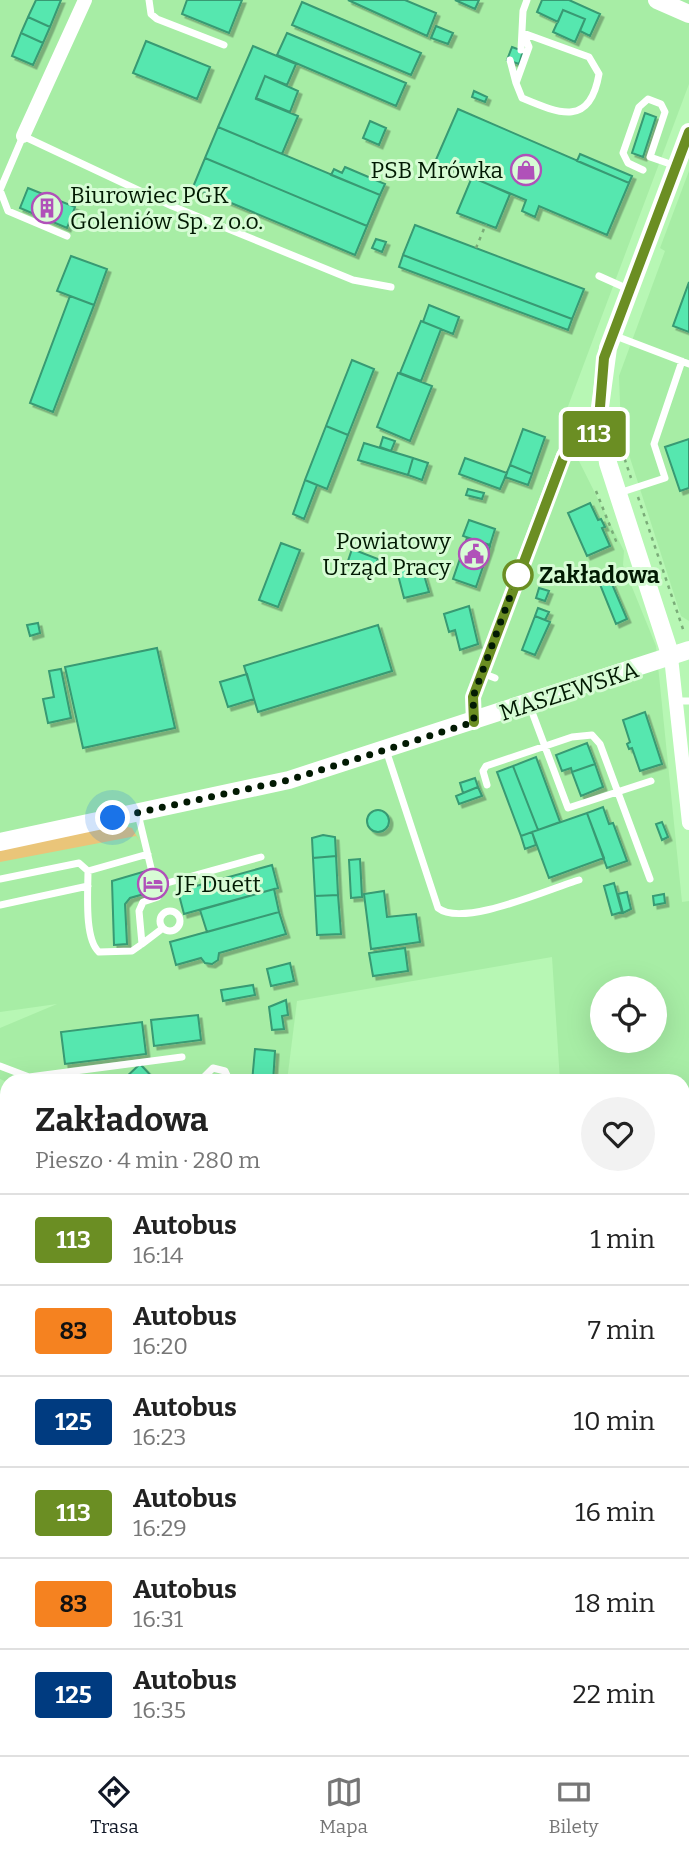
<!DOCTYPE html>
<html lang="pl">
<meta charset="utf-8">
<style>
:root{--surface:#fff;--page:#f2f2f2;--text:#222;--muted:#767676;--line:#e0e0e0;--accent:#111827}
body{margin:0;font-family:Bitter,serif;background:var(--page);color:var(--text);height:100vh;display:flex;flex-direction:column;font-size:26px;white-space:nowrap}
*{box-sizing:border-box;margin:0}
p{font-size:23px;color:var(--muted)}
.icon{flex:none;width:38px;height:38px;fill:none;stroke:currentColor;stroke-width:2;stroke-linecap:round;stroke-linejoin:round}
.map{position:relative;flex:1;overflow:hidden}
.panel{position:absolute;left:0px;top:1074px;width:690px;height:681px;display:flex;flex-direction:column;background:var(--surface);border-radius:21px 21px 0 0;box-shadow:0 7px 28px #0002}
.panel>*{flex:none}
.badge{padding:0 14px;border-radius:5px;font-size:24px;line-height:46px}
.buttons{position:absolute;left:590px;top:976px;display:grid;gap:14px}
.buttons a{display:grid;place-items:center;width:77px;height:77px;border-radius:50%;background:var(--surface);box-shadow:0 7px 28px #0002;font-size:35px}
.you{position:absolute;width:35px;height:35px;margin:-18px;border:5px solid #fff;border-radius:50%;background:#1a73e8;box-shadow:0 0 0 10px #1a73e833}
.map>.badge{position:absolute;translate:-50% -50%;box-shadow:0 0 0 4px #fff}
.round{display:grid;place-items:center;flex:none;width:74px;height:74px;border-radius:37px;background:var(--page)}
.summary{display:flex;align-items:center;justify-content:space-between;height:119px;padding:0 35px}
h1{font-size:33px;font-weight:700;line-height:52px}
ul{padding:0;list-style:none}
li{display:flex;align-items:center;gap:21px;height:91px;padding:0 35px;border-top:2px solid var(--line)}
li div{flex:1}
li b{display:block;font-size:26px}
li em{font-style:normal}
li .badge{min-width:77px;font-weight:700;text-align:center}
.menu{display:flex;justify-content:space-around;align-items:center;height:98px;border-top:2px solid var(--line);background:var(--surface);font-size:19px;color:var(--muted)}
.menu a{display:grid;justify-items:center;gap:4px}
.menu .on{color:var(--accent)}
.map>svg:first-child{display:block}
</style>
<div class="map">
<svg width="689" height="1755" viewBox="0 0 689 1755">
<defs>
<filter id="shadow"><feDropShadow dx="3.5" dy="3.5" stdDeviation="0" flood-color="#0004"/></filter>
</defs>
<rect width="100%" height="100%" fill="#b7f7b4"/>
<path fill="#a7eda5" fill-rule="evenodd" d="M0 0H689V84L561 425 624 551 623 565 656 646 682 902 689 901V1089H683L682 1082 560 1081 552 957 297 1001 287 1081 7 1082 0 1079V1028L57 1004 0 1012ZM602 989H654V1041H602Z
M689 171V621L681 616 621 430 619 376 665 251 660 248Z"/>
<path fill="#eac579" d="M114 824 132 828 140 842 136 836 0 862V849Z
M7 1671V1748H184L192 1755H1L0 1675Z"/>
<path fill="#f4a3fc" d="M7 1239V1288L0 1285V1246Z
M683 1554 689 1555V1755H545L550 1748H682Z
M276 1748H359L365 1755H300Z
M425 1748H526L522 1755H431Z"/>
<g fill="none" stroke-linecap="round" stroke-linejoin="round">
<path stroke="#f4a3fc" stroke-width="3.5" d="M0 1320 7 1326
M682 1539 689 1540
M191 1748 200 1755
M392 1748 398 1755"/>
</g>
<path fill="#57e7af" stroke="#379a73" stroke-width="2" filter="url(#shadow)" d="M36 0H61L50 27 28 17Z
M187 0H242L229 33 182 14Z
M348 0H405L436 13 427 36Z
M455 0H479L475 9Z
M542 0H569L600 14 590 36 580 31 585 19 563 10 558 22 537 12Z
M302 2 421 53 411 75 292 25Z
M563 10 585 19 575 42 553 32Z
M28 17 50 27 43 43 21 33Z
M436 26 453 33 448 44 431 38Z
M21 33 43 43 33 65 12 56Z
M287 33 406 83 396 106 277 55Z
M146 41 210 67 197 99 133 73Z
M253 46 296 64 287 85 265 76 256 99 298 116 282 154 218 127Z
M512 47 523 51 519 64 507 60Z
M265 76 298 91 290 112 256 98Z
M474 91 487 97 485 102 472 97Z
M458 109 629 183 607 235 539 206 535 217 522 211 526 200 435 162Z
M645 113 656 117 643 157 632 153Z
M370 121 386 128 379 145 363 138Z
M218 127 380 195 367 226 205 158Z
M580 154 632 176 629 183 577 161Z
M205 158 367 226 355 255 193 187Z
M345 167 385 184 380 195 331 175 334 169 342 173Z
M472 177 510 194 496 228 457 213Z
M28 188 75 207 67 228 20 208Z
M415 225 584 289 572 319 403 255Z
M376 239 386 242 382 252 372 248Z
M403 255 572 319 568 330 399 267Z
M71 256 107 269 94 305 57 291Z
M689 282V332L673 326Z
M70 296 94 305 53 412 30 403Z
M429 305 459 317 453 334 423 322Z
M421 321 441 329 421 381 400 373Z
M352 360 374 369 348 435 326 426Z
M398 373 432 386 410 441 377 427Z
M326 426 348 435 327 489 305 480Z
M523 429 545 437 532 474 510 465Z
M383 437 395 441 391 451 380 447Z
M689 439V488L680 491 665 447Z
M364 443 413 458 408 475 358 460Z
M413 458 428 463 422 480 408 475Z
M465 458 507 473 500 489 459 474Z
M510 465 532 474 528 485 505 477Z
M305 480 317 485 304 519 293 514Z
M468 489 484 493 482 499 466 495Z
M590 503 598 520 601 519 605 527 602 528 610 546 587 556 568 513Z
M469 520 495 529 490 545 463 536Z
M467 538 490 546 476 587 453 579Z
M281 543 300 550 278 607 259 600Z
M352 549 378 559 373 570 348 561Z
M421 565 429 592 404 598 397 571Z
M609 577 627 619 616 624 599 582Z
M539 588 549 591 545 601 536 598Z
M469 606 478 644 460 650 455 630 449 632 444 614Z
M538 608 549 612 545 620 535 616Z
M535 616 550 622 535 655 522 650Z
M38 623 40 633 30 636 27 625Z
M378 625 392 671 258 712 244 666Z
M157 648 175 728 83 748 65 667Z
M61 669 71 718 48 723 43 699 54 697 49 671Z
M247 674 254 699 228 707 220 682Z
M645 712 662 764 640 771 632 748 629 749 627 744 630 742 623 720Z
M587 743 595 764 572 772 571 768 562 771 556 755Z
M536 757 560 822 538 830 513 766Z
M595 764 603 787 581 796 572 772Z
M513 766 538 830 521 836 497 772Z
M475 778 478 787 463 793 460 783Z
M478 787 482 796 459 804 456 796Z
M603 807 609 824 613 823 627 861 607 868 587 813Z
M367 821a11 11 0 1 1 22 0a11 11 0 1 1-22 0Z
M587 813 604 858 549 878 532 832Z
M662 822 668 837 662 840 656 824Z
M532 832 536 845 525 849 521 836Z
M323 835 335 837 336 856 313 858 312 838Z
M336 856 338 895 315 896 313 858Z
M360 859 362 897 351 898 349 860Z
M272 865 278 888 184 914 178 891Z
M146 871 151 892 130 898 125 904 127 944 114 945 112 881Z
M614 883 622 912 612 915 604 886Z
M274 889 279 912 207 932 200 910Z
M384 891 387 917 416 914 420 942 371 949 364 894Z
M627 892 631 909 623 913 618 894Z
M664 894 665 903 654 905 653 896Z
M338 895 341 934 317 935 315 896Z
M279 912 286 934 219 953 218 960 212 964 205 963 201 958 176 965 170 942Z
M405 948 408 971 373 976 369 953Z
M290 963 294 981 271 986 267 969Z
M253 985 255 995 223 1001 221 990Z
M286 1000 288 1015 282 1016 284 1029 272 1030 269 1007Z
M198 1015 201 1040 154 1046 151 1020Z
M142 1022 146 1054 65 1064 61 1032Z
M255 1049 275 1051 273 1082H252Z
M140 1064 157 1082H121Z"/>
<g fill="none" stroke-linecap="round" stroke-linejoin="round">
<path stroke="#7aac78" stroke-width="2.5" stroke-dasharray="3.5 5" stroke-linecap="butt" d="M476 248 486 224
M622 451 631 478
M596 491 618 546
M638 497 684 632
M0 1660 7 1656
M204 1748 212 1755
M373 1748 378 1755
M410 1748 416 1755"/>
<path stroke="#fff" stroke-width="7" d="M149 0 151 14 157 19 224 45
M523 33 589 57 599 74C590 127 560 114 522 98L516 83 529 47Z
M521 50 523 11 527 0
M510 60 516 83
M643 170 628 163 623 153 639 107 648 99 661 104 665 112 650 157 676 166
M67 236 8 211 0 190 23 136 172 206 353 280 391 287
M599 276 628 289
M613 335 689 364
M619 493 665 478 654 444 682 361
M482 673 495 678
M677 701H689
M529 704 568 808 651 781
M386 750 438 908C463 928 548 889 579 880
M487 785 483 771 486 766 572 737 592 735 600 744 650 879
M138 814 158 897 143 902 139 911 142 944 132 951 99 952C84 939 88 891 88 871L148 854
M0 879 79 863 88 871
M156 886 261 857
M0 905 88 886
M160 921a10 10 0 1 1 20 0a10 10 0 1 1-20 0Z
M142 944 163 928
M0 1066 29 1077 182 1057
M199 1082 213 1068 225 1071 230 1082
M0 1488 7 1491"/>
<path stroke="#fff" stroke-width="14" d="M23 136 85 0
M671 657 689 823
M474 722 473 697 563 456 572 442 601 433
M0 1106 7 1109
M682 1465 689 1466"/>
<path stroke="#fff" stroke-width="18" d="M657 0 689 14
M671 657 608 463 600 407 608 348 689 132
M0 842 289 780 689 650"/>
<g stroke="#365a36" stroke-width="6">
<path id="rail" d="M0 1135 7 1138
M682 1490 689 1491"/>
</g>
<use href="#rail" stroke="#d7fcd5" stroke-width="3.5" stroke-dasharray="10" stroke-linecap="butt"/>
</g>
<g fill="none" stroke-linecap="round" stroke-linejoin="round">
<g stroke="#fff" stroke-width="16">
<path id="line" d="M474 722 473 697 564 456 572 442 601 433 600 407 604 358 689 132"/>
</g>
<use href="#line" stroke="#6b8e23" stroke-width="10"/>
<path stroke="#021a03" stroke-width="7" stroke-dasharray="0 12.6" d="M113 818 289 780 474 722 473 697 518 575"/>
</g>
<defs>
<g id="shop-ring" transform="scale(1.575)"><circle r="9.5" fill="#d7fcd5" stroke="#b051b9" stroke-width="1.5"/><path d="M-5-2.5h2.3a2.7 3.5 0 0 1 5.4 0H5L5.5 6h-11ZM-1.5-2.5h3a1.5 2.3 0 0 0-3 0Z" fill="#b051b9"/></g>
<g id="building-ring" transform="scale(1.575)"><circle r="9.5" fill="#d7fcd5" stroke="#b051b9" stroke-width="1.5"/><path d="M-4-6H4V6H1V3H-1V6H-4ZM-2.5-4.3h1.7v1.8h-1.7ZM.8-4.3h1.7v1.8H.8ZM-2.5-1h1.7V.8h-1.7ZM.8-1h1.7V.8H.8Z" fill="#b051b9"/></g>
<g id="civic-ring" transform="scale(1.575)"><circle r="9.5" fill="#d7fcd5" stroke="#b051b9" stroke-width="1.5"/><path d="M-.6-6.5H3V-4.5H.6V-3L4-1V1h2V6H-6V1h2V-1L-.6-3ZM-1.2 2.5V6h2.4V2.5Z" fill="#b051b9"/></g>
<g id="hotel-ring" transform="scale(1.575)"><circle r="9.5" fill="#d7fcd5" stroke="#b051b9" stroke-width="1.5"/><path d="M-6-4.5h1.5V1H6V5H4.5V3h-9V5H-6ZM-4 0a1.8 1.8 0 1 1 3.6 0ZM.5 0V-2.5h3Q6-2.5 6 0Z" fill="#b051b9"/></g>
</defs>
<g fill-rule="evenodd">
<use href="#shop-ring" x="526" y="170"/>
<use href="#building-ring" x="47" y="208"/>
<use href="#civic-ring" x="474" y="554"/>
<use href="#hotel-ring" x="153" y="884"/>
</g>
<circle fill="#fff" stroke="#6b8e23" stroke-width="3.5" cx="518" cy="575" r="14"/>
<g text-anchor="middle" stroke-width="6" stroke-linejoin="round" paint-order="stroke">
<g font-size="23" fill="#021a03" stroke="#d7fcd5" text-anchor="end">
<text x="503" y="178">PSB Mrówka</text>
<text x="70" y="203" text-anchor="start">Biurowiec PGK<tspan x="70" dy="26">Goleniów Sp. z o.o.</tspan></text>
<text x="451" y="549">Powiatowy<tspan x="451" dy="26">Urząd Pracy</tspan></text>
<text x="176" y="892" text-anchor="start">JF Duett</text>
</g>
<g font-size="23" font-weight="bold" fill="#021a03" stroke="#d7fcd5" text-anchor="start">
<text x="539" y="583">Zakładowa</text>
</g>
<g font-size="23" fill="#021a03" stroke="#d7fcd5">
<text transform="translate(569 691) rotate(-18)" y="8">MASZEWSKA</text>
</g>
</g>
</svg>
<div class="buttons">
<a><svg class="icon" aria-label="locate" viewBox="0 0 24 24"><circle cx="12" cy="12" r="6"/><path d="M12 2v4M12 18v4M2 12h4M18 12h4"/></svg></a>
</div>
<div class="you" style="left:113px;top:818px"></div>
<b class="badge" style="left:594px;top:434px;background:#6b8e23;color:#fff">113</b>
<section class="panel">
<div class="summary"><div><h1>Zakładowa</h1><p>Pieszo · 4 min · 280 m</p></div><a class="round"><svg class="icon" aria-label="heart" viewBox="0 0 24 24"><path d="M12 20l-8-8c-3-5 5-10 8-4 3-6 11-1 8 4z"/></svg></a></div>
<ul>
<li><span class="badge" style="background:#6b8e23;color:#fff">113</span><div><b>Autobus</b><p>16:14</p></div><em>1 min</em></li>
<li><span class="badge" style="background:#f58220;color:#111">83</span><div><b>Autobus</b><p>16:20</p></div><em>7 min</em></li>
<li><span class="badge" style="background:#003b80;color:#fff">125</span><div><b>Autobus</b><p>16:23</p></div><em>10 min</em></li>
<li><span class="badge" style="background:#6b8e23;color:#fff">113</span><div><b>Autobus</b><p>16:29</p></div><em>16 min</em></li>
<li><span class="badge" style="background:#f58220;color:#111">83</span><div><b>Autobus</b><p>16:31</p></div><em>18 min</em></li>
<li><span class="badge" style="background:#003b80;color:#fff">125</span><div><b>Autobus</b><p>16:35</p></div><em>22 min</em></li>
</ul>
</section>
</div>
<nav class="menu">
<a class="on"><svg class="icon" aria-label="directions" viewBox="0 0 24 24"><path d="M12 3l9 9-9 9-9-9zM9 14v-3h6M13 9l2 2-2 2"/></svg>Trasa</a>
<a><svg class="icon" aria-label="map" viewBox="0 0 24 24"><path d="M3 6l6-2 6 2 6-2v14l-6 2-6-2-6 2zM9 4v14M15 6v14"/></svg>Mapa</a>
<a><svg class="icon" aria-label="tickets" viewBox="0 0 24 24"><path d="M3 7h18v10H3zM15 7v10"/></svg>Bilety</a>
</nav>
